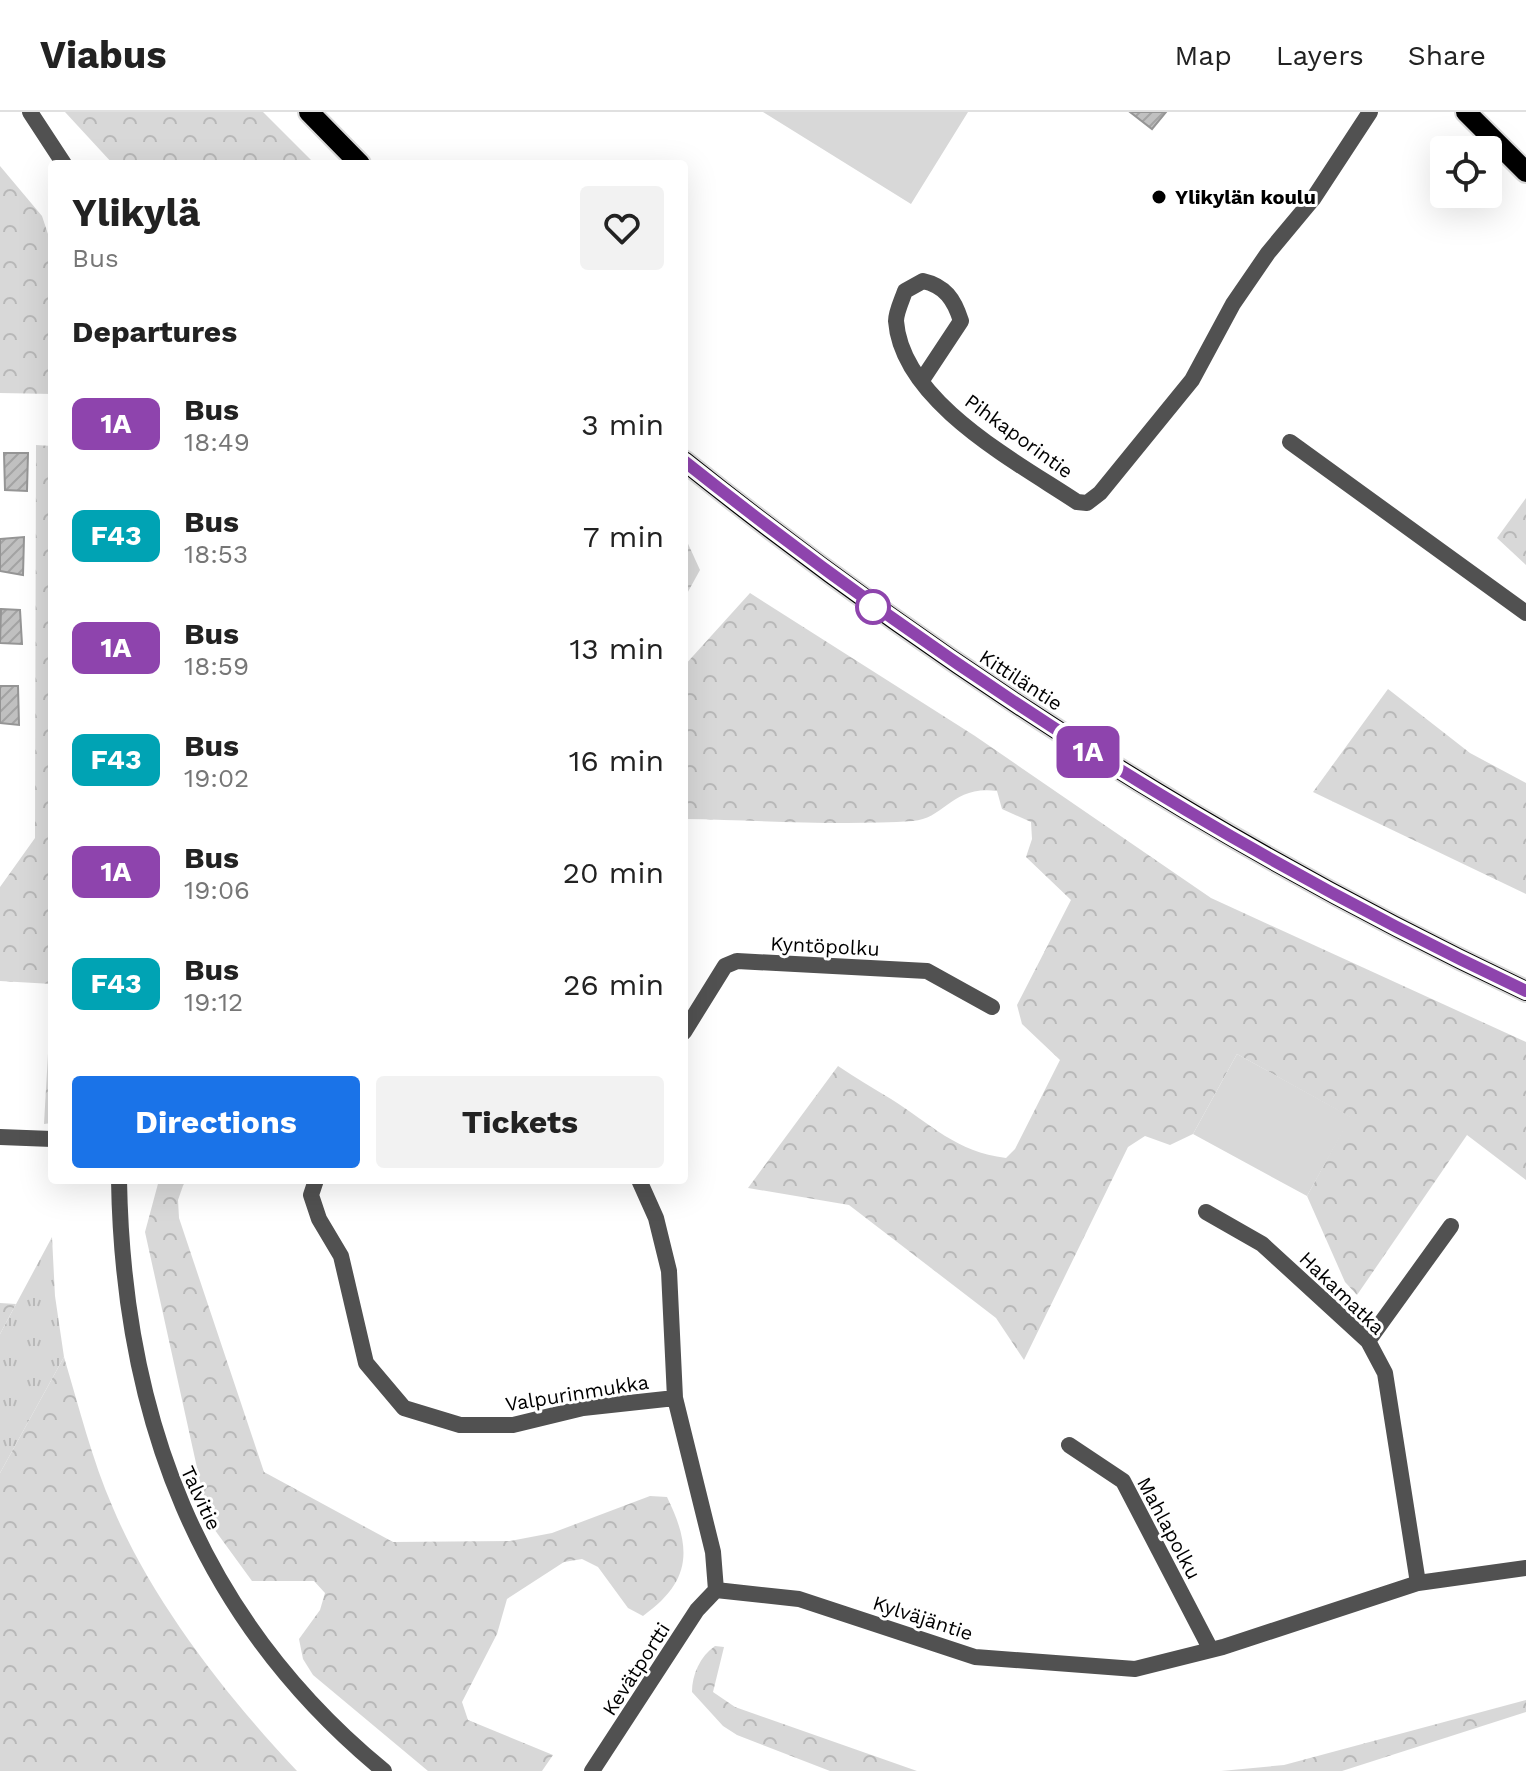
<!DOCTYPE html>
<meta charset="utf-8">
<style>
:root{--surface:#fff;--page:#f2f2f2;--text:#222;--muted:#767676;--line:#e0e0e0;--accent:#1a73e8}
body{margin:0;font-family:"Work Sans",sans-serif;background:var(--page);color:var(--text);height:100vh;display:flex;flex-direction:column;font-size:30px;white-space:nowrap}
*{box-sizing:border-box;margin:0}
p{font-size:26px;color:var(--muted)}
.icon{flex:none;width:44px;height:44px;fill:none;stroke:currentColor;stroke-width:2;stroke-linecap:round;stroke-linejoin:round}
.map{position:relative;flex:1;overflow:hidden}
.details{position:absolute;left:48px;top:48px;width:640px;height:1024px;display:flex;flex-direction:column;background:var(--surface);border-radius:8px;box-shadow:0 8px 32px #0002}
.details>*{flex:none}
.badge{padding:0 16px;border-radius:12px;font-size:28px;line-height:52px}
.buttons{position:absolute;left:1430px;top:24px;display:grid;gap:16px}
.buttons a{display:grid;place-items:center;width:72px;height:72px;border-radius:8px;background:var(--surface);box-shadow:0 8px 32px #0002;font-size:40px}
.map>.badge{position:absolute;translate:-50% -50%;box-shadow:0 0 0 4px #fff}
h2{padding:0 24px;font-size:30px;line-height:72px}
.round{display:grid;place-items:center;flex:none;width:84px;height:84px;border-radius:8px;background:var(--page)}
.summary{display:flex;align-items:center;justify-content:space-between;height:136px;padding:0 24px}
h1{font-size:38px;font-weight:700;line-height:60px}
.cta{display:flex;gap:16px;margin-top:auto;padding:16px 24px}
.cta a{flex:1;height:92px;border-radius:8px;background:var(--accent);color:#fff;font-size:32px;font-weight:700;line-height:92px;text-align:center}
.cta a+a{background:var(--page);color:var(--text)}
ul{padding:0;list-style:none}
li{display:flex;align-items:center;gap:24px;height:112px;padding:0 24px}
li div{flex:1}
li b{display:block;font-size:30px}
li em{font-style:normal}
li .badge{min-width:88px;font-weight:700;text-align:center}
header{display:flex;align-items:center;gap:48px;box-sizing:border-box;height:112px;padding:0 40px;background:var(--surface);border-bottom:2px solid var(--line)}
header strong{font-size:38px}
nav{display:flex;gap:44px;margin-inline-start:auto;font-size:28px}
.map>svg:first-child{display:block}
</style>
<header>
<strong>Viabus</strong>
<nav><a>Map</a><a>Layers</a><a>Share</a></nav>
</header>
<div class="map">
<svg width="1526" height="1659" viewBox="0 0 1526 1659">
<defs>
<pattern id="grass-tufts" width="24" height="20" patternUnits="userSpaceOnUse" patternTransform="scale(2)"><rect width="24" height="20" fill="#d8d8d8"/><path d="M3 7l-1-3M5 7V3M7 7l1-3M15 17l-1-3M17 17v-4M19 17l1-3" fill="none" stroke="#b8b8b8"/></pattern>
<pattern id="forest-crowns" width="20" height="18" patternUnits="userSpaceOnUse" patternTransform="scale(2)"><rect width="20" height="18" fill="#d8d8d8"/><path d="M2 6a3 3 0 1 1 6 0M12 15a3 3 0 1 1 6 0" fill="none" stroke="#b8b8b8"/></pattern>
<pattern id="building-hatch" width="6" height="6" patternUnits="userSpaceOnUse" patternTransform="scale(2)"><rect width="6" height="6" fill="#c0c0c0"/><path d="M-1 1l2-2M0 6l6-6M5 7l2-2" fill="none" stroke="#a3a3a3"/></pattern>
</defs>
<rect width="100%" height="100%" fill="#fff"/>
<path fill="url(#grass-tufts)" d="M52 1125 55 1184 64 1245 0 1361V1222Z"/>
<path fill="url(#forest-crowns)" d="M65 0H263L315 52H113Z
M0 54 42 104 52 134V282L0 281Z
M36 333 52 334V1011L44 1012 52 872 0 869V775L35 726Z
M1526 386V453L1497 426Z
M684 423 700 458 684 487Z
M750 481 975 624 1211 786 1526 930V1068L1467 1023 1357 1183 1345 1170 1307 1084 1350 1005 1237 942 1193 1022 1170 1033 1145 1024 1128 1035 1024 1248 996 1206 849 1093 748 1076 838 954C856 966 873 976 891 987 931 1012 956 1040 1006 1046L1015 1037 1060 948 1022 912 1017 893 1071 788 1026 745 1032 727 1031 710 1002 697 997 679C952 673 944 707 913 709 837 714 760 708 684 707V554Z
M1388 577 1470 641 1526 671V782L1313 680Z
M159 1068H185L178 1088 179 1106 264 1360 393 1430 510 1429 552 1421 650 1384 667 1385C692 1436 692 1469 643 1504L628 1496 598 1455 582 1447 564 1450 507 1487 497 1522 462 1590 468 1608 553 1643 542 1659H428L313 1563 303 1547 299 1527 320 1498 325 1481 314 1469H252L209 1410 145 1120Z
M0 1191 16 1192 0 1222Z
M64 1245C79 1295 92 1348 113 1396 152 1489 228 1586 297 1659H0V1361Z
M715 1534 724 1535 713 1580 735 1595 917 1659H830L737 1623 723 1614 692 1580C692 1563 700 1544 715 1534Z
M1526 1588V1600L1342 1659H1221L1284 1653Z"/>
<path fill="#d8d8d8" d="M763 0H968L911 92Z
M1237 942 1351 1005 1307 1084 1193 1022Z"/>
<path fill="url(#building-hatch)" stroke="#959595" stroke-width="2" d="M1130 0H1166L1152 17Z
M4 341H28L27 379 5 378Z
M24 425 23 463 0 459V427Z
M1 497 20 498 22 532 0 531Z
M0 574H18L19 613 0 611Z"/>
<g fill="none" stroke-linecap="round" stroke-linejoin="round">
<g stroke="#dbdbdb" stroke-width="24">
<path id="major" d="M309 0 360 52
M1466 0 1526 60
M684 349C945 558 1224 736 1526 879"/>
</g>
<path stroke="#515151" stroke-width="16" d="M30 0 64 52
M922 268 961 209C954 187 945 174 923 169L905 179C902 188 896 200 896 209 902 290 1017 350 1077 390L1087 391 1100 381 1192 268 1233 192 1268 141 1313 87 1370 0
M1290 330 1526 501
M684 920 725 854 737 849 927 859 992 895
M0 1025 52 1027
M119 1068C123 1304 198 1506 384 1659
M316 1068 311 1083 319 1107 341 1144 366 1251 404 1296 460 1313H513L583 1296 675 1286
M639 1068 656 1106 669 1159 675 1286 713 1440 716 1478
M1206 1100 1262 1132 1368 1229 1385 1261 1418 1471
M1368 1229 1451 1114
M1069 1333 1123 1369 1211 1538
M716 1478 799 1487 975 1545 1135 1557 1223 1535 1418 1471 1526 1456
M592 1659 697 1498 716 1478"/>
<use href="#major" stroke="#000" stroke-width="20"/>
</g>
<g fill="none" stroke-linecap="round" stroke-linejoin="round">
<g stroke="#fff" stroke-width="18">
<path id="line" d="M684 349C948 559 1221 735 1526 879"/>
</g>
<use href="#line" stroke="#8e44ad" stroke-width="12"/>
</g>
<circle fill="#000" stroke="#fff" stroke-width="3" cx="1159" cy="85" r="8"/>
<circle fill="#fff" stroke="#8e44ad" stroke-width="4" cx="873" cy="495" r="16"/>
<g text-anchor="middle" stroke-width="6" stroke-linejoin="round" paint-order="stroke">
<g font-size="20" font-weight="bold" fill="#000" stroke="#fff" text-anchor="start">
<text x="1175" y="92">Ylikylän koulu</text>
</g>
<g font-size="20" fill="#000" stroke="#fff">
<text transform="translate(1019 324) rotate(36)" y="7">Pihkaporintie</text>
<text transform="translate(1021 568) rotate(33)" y="7">Kittiläntie</text>
<text transform="translate(825 834) rotate(3)" y="7">Kyntöpolku</text>
<text transform="translate(1342 1181) rotate(44)" y="7">Hakamatka</text>
<text transform="translate(577 1281) rotate(-9)" y="7">Valpurinmukka</text>
<text transform="translate(201 1386) rotate(65)" y="7">Talvitie</text>
<text transform="translate(1169 1416) rotate(62)" y="7">Mahlapolku</text>
<text transform="translate(923 1506) rotate(18)" y="7">Kylväjäntie</text>
<text transform="translate(636 1557) rotate(-57)" y="7">Kevätportti</text>
</g>
</g>
</svg>
<div class="buttons">
<a><svg class="icon" aria-label="locate" viewBox="0 0 24 24"><circle cx="12" cy="12" r="6"/><path d="M12 2v4M12 18v4M2 12h4M18 12h4"/></svg></a>
</div>
<b class="badge" style="left:1088px;top:640px;background:#8e44ad;color:#fff">1A</b>
<section class="details">
<div class="summary"><div><h1>Ylikylä</h1><p>Bus</p></div><a class="round"><svg class="icon" aria-label="heart" viewBox="0 0 24 24"><path d="M12 20l-8-8c-3-5 5-10 8-4 3-6 11-1 8 4z"/></svg></a></div>
<h2>Departures</h2>
<ul>
<li><span class="badge" style="background:#8e44ad;color:#fff">1A</span><div><b>Bus</b><p>18:49</p></div><em>3 min</em></li>
<li><span class="badge" style="background:#00a3b4;color:#fff">F43</span><div><b>Bus</b><p>18:53</p></div><em>7 min</em></li>
<li><span class="badge" style="background:#8e44ad;color:#fff">1A</span><div><b>Bus</b><p>18:59</p></div><em>13 min</em></li>
<li><span class="badge" style="background:#00a3b4;color:#fff">F43</span><div><b>Bus</b><p>19:02</p></div><em>16 min</em></li>
<li><span class="badge" style="background:#8e44ad;color:#fff">1A</span><div><b>Bus</b><p>19:06</p></div><em>20 min</em></li>
<li><span class="badge" style="background:#00a3b4;color:#fff">F43</span><div><b>Bus</b><p>19:12</p></div><em>26 min</em></li>
</ul>
<div class="cta"><a>Directions</a><a>Tickets</a></div>
</section>
</div>
